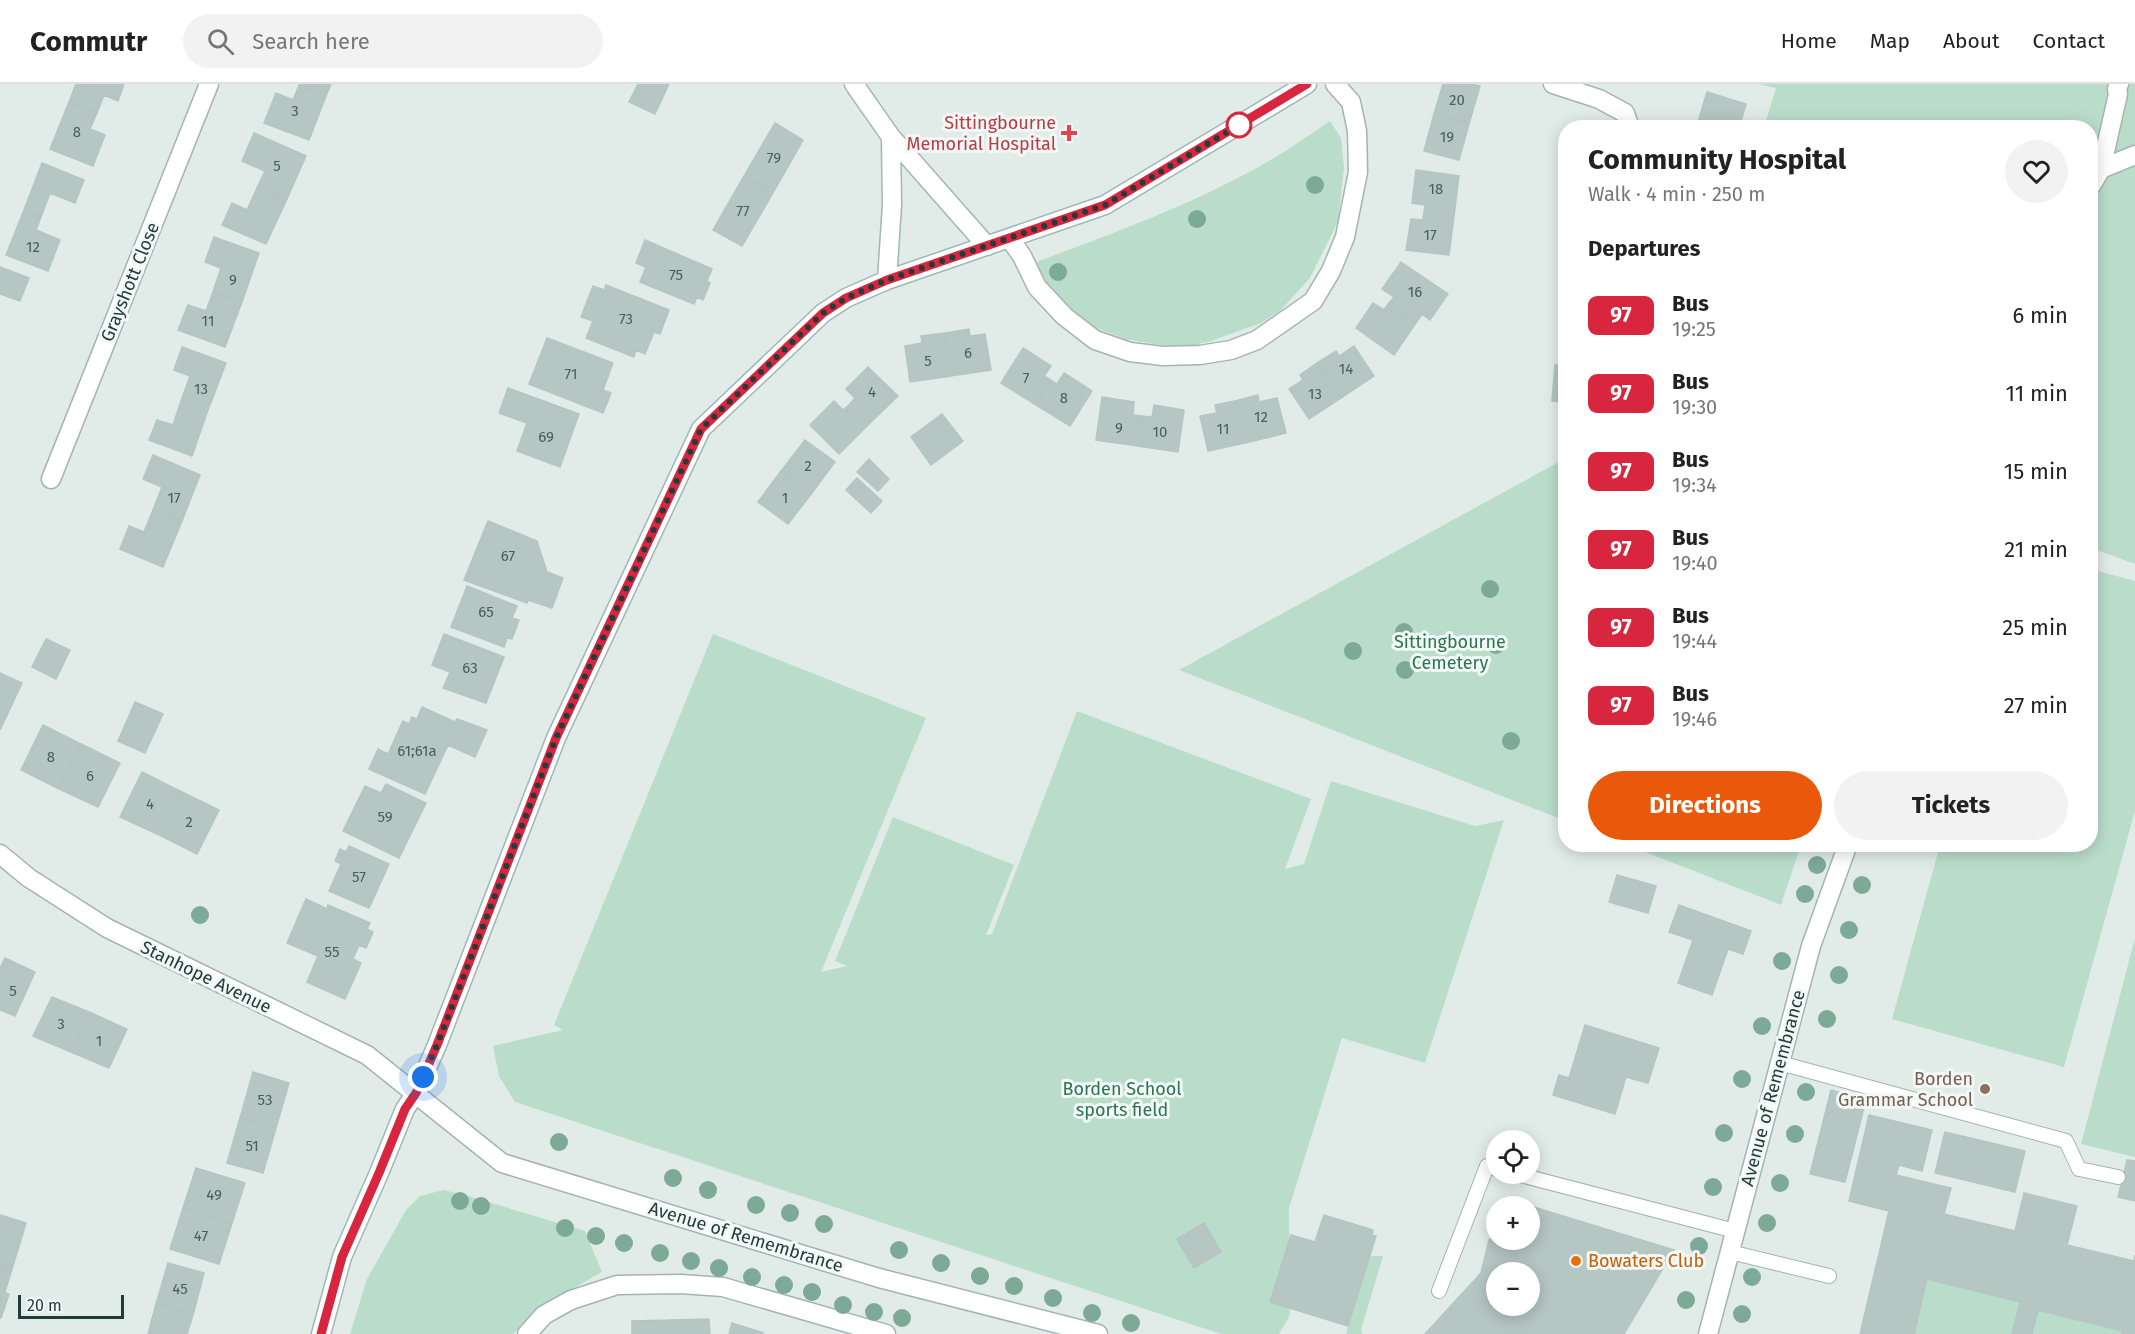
<!DOCTYPE html>
<meta charset="utf-8">
<style>
:root{--surface:#fff;--page:#f2f2f2;--text:#222;--muted:#767676;--line:#e0e0e0;--accent:#ea580c}
body{margin:0;font-family:"Fira Sans",sans-serif;background:var(--page);color:var(--text);height:100vh;display:flex;flex-direction:column;font-size:22px;white-space:nowrap}
*{box-sizing:border-box;margin:0}
p{font-size:20px;color:var(--muted)}
.icon{flex:none;width:33px;height:33px;fill:none;stroke:currentColor;stroke-width:2;stroke-linecap:round;stroke-linejoin:round}
.map{position:relative;flex:1;overflow:hidden}
.side{position:absolute;left:1558px;top:36px;width:540px;height:732px;display:flex;flex-direction:column;background:var(--surface);border-radius:24px;box-shadow:0 3px 15px #0003}
.side>*{flex:none}
.badge{padding:0 12px;border-radius:9px;font-size:21px;line-height:39px}
.buttons{position:absolute;left:1486px;top:1046px;display:grid;gap:12px}
.buttons a{display:grid;place-items:center;width:54px;height:54px;border-radius:50%;background:var(--surface);box-shadow:0 3px 15px #0003;font-size:30px}
.scale{position:absolute;left:18px;bottom:15px;width:106px;box-sizing:border-box;padding-left:6px;border:3px solid #223c3b;border-top:0;font-size:16px;line-height:21px;white-space:nowrap;color:#223c3b;-webkit-text-stroke:4px #f2f8f6;paint-order:stroke}
.you{position:absolute;width:30px;height:30px;margin:-15px;border:4px solid #fff;border-radius:50%;background:#1a73e8;box-shadow:0 0 0 9px #1a73e833}
.map>.badge{position:absolute;translate:-50% -50%;box-shadow:0 0 0 3px #fff}
h2{padding:0 30px;font-size:22px;line-height:54px}
.round{display:grid;place-items:center;flex:none;width:63px;height:63px;border-radius:32px;background:var(--page)}
.head{display:flex;align-items:center;justify-content:space-between;height:102px;padding:0 30px}
h1{font-size:28px;font-weight:700;line-height:45px}
.primary-button{display:flex;gap:12px;margin-top:auto;padding:12px 30px}
.primary-button a{flex:1;height:69px;border-radius:36px;background:var(--accent);color:#fff;font-size:24px;font-weight:700;line-height:69px;text-align:center}
.primary-button a+a{background:var(--page);color:var(--text)}
ul{padding:0;list-style:none}
li{display:flex;align-items:center;gap:18px;height:78px;padding:0 30px}
li div{flex:1}
li b{display:block;font-size:22px}
li em{font-style:normal}
li .badge{min-width:66px;font-weight:700;text-align:center}
header{display:flex;align-items:center;gap:36px;box-sizing:border-box;height:84px;padding:0 30px;background:var(--surface);border-bottom:2px solid var(--line)}
header strong{font-size:28px}
nav{display:flex;gap:33px;margin-inline-start:auto;font-size:21px}
.search{width:420px;height:54px;background:var(--page);display:flex;align-items:center;gap:15px;box-sizing:border-box;padding:0 21px;border-radius:33px;color:var(--muted);font-size:22px}
.map>svg:first-child{display:block}
</style>
<header>
<strong>Commutr</strong>
<div class="search"><svg class="icon" aria-label="search" viewBox="0 0 24 24"><circle cx="10" cy="10" r="6"/><path d="M15 15l6 6"/></svg>Search here</div>
<nav><a>Home</a><a>Map</a><a>About</a><a>Contact</a></nav>
</header>
<div class="map">
<svg width="2135" height="1250" viewBox="0 0 2135 1250">
<rect width="100%" height="100%" fill="#e1ece9"/>
<path fill="#baddcb" d="M1758 0H2135V480L2091 464V44L1764 43 1776 4Z
M1330 37 1341 54 1344 84 1338 138 1310 194 1280 227 1261 239 1211 257 1179 264 1125 255 1088 241 1055 214 1033 182 1039 177C1117 148 1196 119 1269 77 1290 65 1310 50 1330 37Z
M1566 374V737L1179 586Z
M2091 485 2135 497V727L2064 983 1892 935 1940 761 2091 760Z
M713 550 926 634 821 888 847 882 835 877 893 733 1014 781 986 851 992 850 1077 627 1311 715 1285 785 1304 780 1331 697 1475 742 1504 736 1425 979 1342 954 1289 1124 1290 1231 1279 1250H1221L515 1018 499 992 493 962 563 946 554 941Z
M1627 761H1801L1781 821Z
M2135 854V1073L2081 1060Z
M443 1106 465 1111 585 1147 602 1188 546 1220 513 1250H350L367 1195 406 1126 420 1112Z
M1370 1172H1383L1361 1246 1362 1250H1346Z
M1927 1195 2020 1218 2012 1250H1914Z
M2038 1226 2123 1247 2122 1250H2033Z"/>
<path fill="#b6c6c3" stroke="#b4c5c2" stroke-width="1.5" fill-rule="evenodd" d="M76 0H124L118 17 104 11 97 29 69 18Z
M299 0H331L326 12Z
M638 0H669L655 30 629 18Z
M1443 0H1472L1480 2 1469 40 1434 30Z
M299 1 326 12 309 56 264 39 276 9 293 16Z
M1707 8 1746 20 1739 44H1716L1698 38Z
M69 18 97 29 90 45 105 51 93 82 50 65Z
M1434 30 1469 40 1459 76 1424 67Z
M1698 38 1716 44H1696Z
M775 39 803 56 773 109 744 92Z
M254 49 306 72 286 117 257 104 265 87 242 77Z
M42 79 84 96 75 119 50 109 41 133 24 126Z
M1416 86 1459 92 1454 132 1424 128 1425 121 1412 119Z
M744 92 773 109 742 162 713 146Z
M257 104 286 117 266 160 222 141 232 119 247 126Z
M24 126 41 133 36 146 60 156 48 187 6 171Z
M1424 128 1454 132 1449 171 1406 166 1411 135 1423 136Z
M214 153 259 169 242 218 213 208 221 184 205 178Z
M645 156 712 185 707 197 710 199 703 216 697 213 694 220 640 198 646 183 636 179Z
M1401 178 1448 210 1430 236 1422 230 1416 239 1388 220 1394 213 1382 205Z
M0 183 29 194 20 217 0 210Z
M606 201 669 226 660 250 654 248 645 270 636 266 634 273 586 254 593 237 581 233 593 202 604 206Z
M213 208 242 218 225 263 178 246 188 221 206 227Z
M1373 219 1384 226 1388 220 1416 239 1394 271 1356 244Z
M969 245 970 252 985 250 991 286 951 292 945 249Z
M945 249 951 292 910 298 905 262 922 259 921 252Z
M547 254 613 279 603 306 611 309 603 329 529 300Z
M1354 262 1374 292 1341 314 1317 279 1336 267 1339 272Z
M182 263 226 279 208 326 181 317 190 292 174 286Z
M1023 264 1051 282 1044 292 1051 296 1036 321 1001 299Z
M1317 279 1341 314 1309 335 1289 305 1303 296 1300 291Z
M1555 281 1566 282V318L1552 317Z
M868 283 898 312 869 340 849 321 855 314 846 305Z
M1064 289 1092 307 1070 342 1036 321 1051 296 1057 300Z
M508 304 579 330 560 383 517 367 527 339 499 329Z
M1258 311 1259 318 1277 314 1286 349 1245 359 1235 317Z
M1102 313 1134 318 1133 331 1142 332 1138 362 1096 356Z
M181 317 208 326 192 372 149 356 157 336 173 341Z
M834 317 843 326 849 321 869 340 839 370 810 341Z
M1235 317 1245 359 1208 367 1200 332 1217 329 1215 321Z
M1154 321 1184 326 1178 368 1138 362 1142 332 1152 333Z
M942 330 963 357 931 381 911 353Z
M805 356 835 378 812 409 781 387Z
M153 371 200 391 182 437 153 426 162 403 143 395Z
M869 375 889 395 878 407 857 388Z
M781 387 812 409 788 440 758 418Z
M857 394 882 417 871 429 846 406Z
M153 426 182 437 163 483 120 465 129 442 144 448Z
M488 437 537 457 547 488 563 494 552 524 528 516 527 519 464 496Z
M467 502 517 522 512 534 519 536 512 555 507 554 504 563 451 543Z
M444 550 504 573 486 619 443 604 450 588 432 581Z
M46 555 70 566 56 595 32 583Z
M0 589 22 599 0 646Z
M135 618 163 630 145 669 118 657Z
M422 623 455 638 457 635 487 646 475 673 448 661 425 710 369 685 378 665 388 670 403 637 409 640 412 633 417 635Z
M43 641 81 660 59 705 21 686Z
M81 660 120 679 98 723 59 705Z
M142 688 180 707 159 751 120 733Z
M386 700 426 719 399 774 343 747 365 702 381 709Z
M180 707 219 726 197 770 159 751Z
M349 762 389 780 369 824 329 807 341 780 335 777 340 765 346 768Z
M1617 791 1656 802 1648 829 1609 818Z
M306 815 327 825 328 821 370 839 367 845 373 848 366 864 359 861 353 875 361 879 345 915 307 898 318 872 287 859Z
M1679 821 1751 847 1743 870 1728 865 1712 911 1678 899 1693 856 1669 848Z
M5 874 35 888 15 932 0 926V884Z
M52 913 89 928 71 968 33 952Z
M89 928 127 945 109 984 71 968Z
M1585 941 1659 964 1648 999 1626 993 1615 1030 1553 1011 1559 991 1569 994Z
M253 988 289 999 276 1044 240 1034Z
M1831 1006 1866 1016 1845 1098 1810 1090Z
M1869 1031 1932 1046 1922 1087 1899 1081 1896 1091 1951 1104 1944 1130 2015 1147 2024 1109 2077 1122 2067 1161 2134 1177 2135 1171V1250H2122L2123 1247 2038 1226 2032 1250H2012L2020 1218 1927 1195 1914 1250H1860L1889 1127 1849 1117Z
M240 1034 276 1044 263 1089 227 1079Z
M1945 1048 2025 1067 2015 1108 1935 1089Z
M2127 1076 2135 1077V1117L2118 1113Z
M196 1084 245 1099 232 1139 183 1124Z
M1514 1117 1674 1166 1624 1250H1425L1481 1189 1489 1156 1497 1144V1155H1530V1122H1511ZM1497 1188H1530V1221H1497Z
M183 1124 232 1139 219 1180 170 1165Z
M0 1131 26 1139 19 1162 0 1156Z
M1324 1131 1373 1146 1372 1151 1376 1152 1348 1242 1270 1218 1291 1151 1315 1158Z
M1204 1139 1221 1168 1194 1184 1177 1155Z
M0 1156 19 1162 12 1185 0 1181Z
M168 1179 204 1189 193 1231 156 1220Z
M0 1181 12 1185 5 1208 0 1207Z
M0 1207 9 1210 1 1234H0Z
M156 1220 193 1231 187 1250H148Z
M709 1235 710 1250H671L670 1236Z
M670 1236 671 1250H632V1237Z
M732 1239 764 1249 729 1250Z"/>
<g fill="none" stroke-linecap="round" stroke-linejoin="round">
<g stroke="#a4b4b1" stroke-width="16">
<path id="lane" d="M1780 979 2066 1057 2079 1085 2118 1093
M1513 1089 1735 1147
M1730 1168 1829 1192
M1439 1207 1487 1082 1497 1085"/>
</g>
<g stroke="#a4b4b1" stroke-width="21">
<path id="street" d="M1553 0 1599 15 1625 29 1630 44
M2101 85 2135 71
M2091 102 2101 85 2118 10 2117 5 2119 0
M1010 155 1022 172 1037 203 1064 232 1095 256 1130 268 1163 272 1200 271 1231 266 1257 256 1313 217 1331 187 1345 153 1358 88 1357 47 1351 18 1335 0
M51 395 209 0
M0 770 29 794 107 844 367 971 502 1079 879 1194 1098 1250
M527 1250 544 1231 571 1216 617 1201 681 1200 723 1203 886 1250
M1708 1250 1811 862 1848 760"/>
</g>
<g stroke="#a0b7b4" stroke-width="21">
<path id="secondary" d="M854 0 891 53 987 162
M887 196 892 121 891 53
M321 1250 342 1173 379 1089 405 1025 416 1009 437 961 556 654 701 345 823 229 846 214 887 196 1105 121 1307 0"/>
</g>
<use href="#lane" stroke="#fff" stroke-width="14"/>
<use href="#street" stroke="#fff" stroke-width="18"/>
<use href="#secondary" stroke="#fff" stroke-width="18"/>
</g>
<g fill="#7da999">
<circle cx="1315" cy="101" r="9"/>
<circle cx="1197" cy="135" r="9"/>
<circle cx="1058" cy="188" r="9"/>
<circle cx="1490" cy="505" r="9"/>
<circle cx="1404" cy="548" r="9"/>
<circle cx="1496" cy="561" r="9"/>
<circle cx="1353" cy="567" r="9"/>
<circle cx="1405" cy="586" r="9"/>
<circle cx="1511" cy="657" r="9"/>
<circle cx="1817" cy="781" r="9"/>
<circle cx="1862" cy="801" r="9"/>
<circle cx="1805" cy="810" r="9"/>
<circle cx="200" cy="831" r="9"/>
<circle cx="1849" cy="846" r="9"/>
<circle cx="1782" cy="877" r="9"/>
<circle cx="1839" cy="891" r="9"/>
<circle cx="1827" cy="935" r="9"/>
<circle cx="1762" cy="942" r="9"/>
<circle cx="1742" cy="995" r="9"/>
<circle cx="1806" cy="1008" r="9"/>
<circle cx="1724" cy="1049" r="9"/>
<circle cx="1795" cy="1050" r="9"/>
<circle cx="559" cy="1058" r="9"/>
<circle cx="673" cy="1094" r="9"/>
<circle cx="1780" cy="1099" r="9"/>
<circle cx="1713" cy="1103" r="9"/>
<circle cx="708" cy="1106" r="9"/>
<circle cx="460" cy="1117" r="9"/>
<circle cx="756" cy="1121" r="9"/>
<circle cx="481" cy="1122" r="9"/>
<circle cx="790" cy="1129" r="9"/>
<circle cx="1767" cy="1139" r="9"/>
<circle cx="824" cy="1140" r="9"/>
<circle cx="565" cy="1144" r="9"/>
<circle cx="596" cy="1152" r="9"/>
<circle cx="624" cy="1159" r="9"/>
<circle cx="1699" cy="1162" r="9"/>
<circle cx="899" cy="1166" r="9"/>
<circle cx="660" cy="1169" r="9"/>
<circle cx="691" cy="1177" r="9"/>
<circle cx="941" cy="1179" r="9"/>
<circle cx="719" cy="1184" r="9"/>
<circle cx="980" cy="1192" r="9"/>
<circle cx="752" cy="1193" r="9"/>
<circle cx="1752" cy="1193" r="9"/>
<circle cx="784" cy="1201" r="9"/>
<circle cx="1014" cy="1202" r="9"/>
<circle cx="812" cy="1208" r="9"/>
<circle cx="1053" cy="1214" r="9"/>
<circle cx="1686" cy="1216" r="9"/>
<circle cx="843" cy="1221" r="9"/>
<circle cx="874" cy="1228" r="9"/>
<circle cx="1092" cy="1229" r="9"/>
<circle cx="1742" cy="1230" r="9"/>
<circle cx="902" cy="1234" r="9"/>
<circle cx="1131" cy="1239" r="9"/>
</g>
<g fill="none" stroke-linecap="round" stroke-linejoin="round">
<g stroke="#fff" stroke-width="14">
<path id="line" d="M321 1250 342 1173 379 1089 405 1025 416 1009 437 961 556 654 701 345 823 229 846 214 887 196 1105 121 1307 0"/>
</g>
<use href="#line" stroke="#d7263d" stroke-width="9"/>
<path stroke="#223c3b" stroke-width="6" stroke-dasharray="0 10.8" d="M423 993 437 961 556 654 701 345 823 229 846 214 887 196 1105 121 1239 41"/>
</g>
<circle fill="#fff" stroke="#d7263d" stroke-width="3" cx="1239" cy="41" r="12"/>
<path fill="#e0444e" stroke="#f2f8f6" stroke-width="2" d="M1066 40h6v6h6v6h-6v6h-6v-6h-6v-6h6z"/>
<circle fill="#8d6e63" stroke="#f2f8f6" stroke-width="2" cx="1985" cy="1005" r="6"/>
<circle fill="#e8710a" stroke="#f2f8f6" stroke-width="2" cx="1576" cy="1177" r="6"/>
<g text-anchor="middle" stroke-width="6" stroke-linejoin="round" paint-order="stroke">
<g font-size="15" fill="#475e5d">
<text x="1457" y="21">20</text>
<text x="295" y="32">3</text>
<text x="77" y="53">8</text>
<text x="1447" y="58">19</text>
<text x="774" y="79">79</text>
<text x="277" y="87">5</text>
<text x="1436" y="110">18</text>
<text x="743" y="132">77</text>
<text x="1430" y="156">17</text>
<text x="33" y="168">12</text>
<text x="676" y="196">75</text>
<text x="233" y="201">9</text>
<text x="1415" y="213">16</text>
<text x="626" y="240">73</text>
<text x="208" y="242">11</text>
<text x="968" y="274">6</text>
<text x="928" y="282">5</text>
<text x="1346" y="290">14</text>
<text x="571" y="295">71</text>
<text x="1026" y="299">7</text>
<text x="201" y="310">13</text>
<text x="872" y="313">4</text>
<text x="1315" y="315">13</text>
<text x="1064" y="319">8</text>
<text x="1261" y="338">12</text>
<text x="1119" y="349">9</text>
<text x="1223" y="350">11</text>
<text x="1160" y="353">10</text>
<text x="546" y="358">69</text>
<text x="808" y="387">2</text>
<text x="174" y="419">17</text>
<text x="785" y="419">1</text>
<text x="508" y="477">67</text>
<text x="486" y="533">65</text>
<text x="470" y="589">63</text>
<text x="417" y="672">61;61a</text>
<text x="51" y="678">8</text>
<text x="90" y="697">6</text>
<text x="150" y="725">4</text>
<text x="385" y="738">59</text>
<text x="189" y="743">2</text>
<text x="359" y="798">57</text>
<text x="332" y="873">55</text>
<text x="13" y="912">5</text>
<text x="61" y="945">3</text>
<text x="99" y="962">1</text>
<text x="265" y="1021">53</text>
<text x="252" y="1067">51</text>
<text x="214" y="1116">49</text>
<text x="201" y="1157">47</text>
<text x="180" y="1210">45</text>
</g>
<g font-size="18" fill="#be3a42" stroke="#f2f8f6" text-anchor="end">
<text x="1056" y="45">Sittingbourne<tspan x="1056" dy="21">Memorial Hospital</tspan></text>
</g>
<g font-size="18" fill="#223c3b" stroke="#f2f8f6">
<text transform="translate(130 198) rotate(-68)" y="6">Grayshott Close</text>
<text transform="translate(206 893) rotate(26)" y="6">Stanhope Avenue</text>
<text transform="translate(1773 1004) rotate(-75)" y="6">Avenue of Remembrance</text>
<text transform="translate(746 1153) rotate(17)" y="6">Avenue of Remembrance</text>
</g>
<g font-size="18" fill="#2c7358" stroke="#f2f8f6">
<text x="1450" y="564">Sittingbourne<tspan x="1450" dy="21">Cemetery</tspan></text>
<text x="1122" y="1011">Borden School<tspan x="1122" dy="21">sports field</tspan></text>
</g>
<g font-size="18" fill="#785e54" stroke="#f2f8f6" text-anchor="end">
<text x="1973" y="1001">Borden<tspan x="1973" dy="21">Grammar School</tspan></text>
</g>
<g font-size="18" fill="#c56008" stroke="#f2f8f6" text-anchor="start">
<text x="1588" y="1183">Bowaters Club</text>
</g>
</g>
</svg>
<div class="buttons">
<a><svg class="icon" aria-label="locate" viewBox="0 0 24 24"><circle cx="12" cy="12" r="6"/><path d="M12 2v4M12 18v4M2 12h4M18 12h4"/></svg></a>
<a>+</a>
<a>−</a>
</div>
<div class="scale">20 m</div>
<div class="you" style="left:423px;top:993px"></div>
<section class="side">
<div class="head"><div><h1>Community Hospital</h1><p>Walk · 4 min · 250 m</p></div><a class="round"><svg class="icon" aria-label="heart" viewBox="0 0 24 24"><path d="M12 20l-8-8c-3-5 5-10 8-4 3-6 11-1 8 4z"/></svg></a></div>
<h2>Departures</h2>
<ul>
<li><span class="badge" style="background:#d7263d;color:#fff">97</span><div><b>Bus</b><p>19:25</p></div><em>6 min</em></li>
<li><span class="badge" style="background:#d7263d;color:#fff">97</span><div><b>Bus</b><p>19:30</p></div><em>11 min</em></li>
<li><span class="badge" style="background:#d7263d;color:#fff">97</span><div><b>Bus</b><p>19:34</p></div><em>15 min</em></li>
<li><span class="badge" style="background:#d7263d;color:#fff">97</span><div><b>Bus</b><p>19:40</p></div><em>21 min</em></li>
<li><span class="badge" style="background:#d7263d;color:#fff">97</span><div><b>Bus</b><p>19:44</p></div><em>25 min</em></li>
<li><span class="badge" style="background:#d7263d;color:#fff">97</span><div><b>Bus</b><p>19:46</p></div><em>27 min</em></li>
</ul>
<div class="primary-button"><a>Directions</a><a>Tickets</a></div>
</section>
</div>
